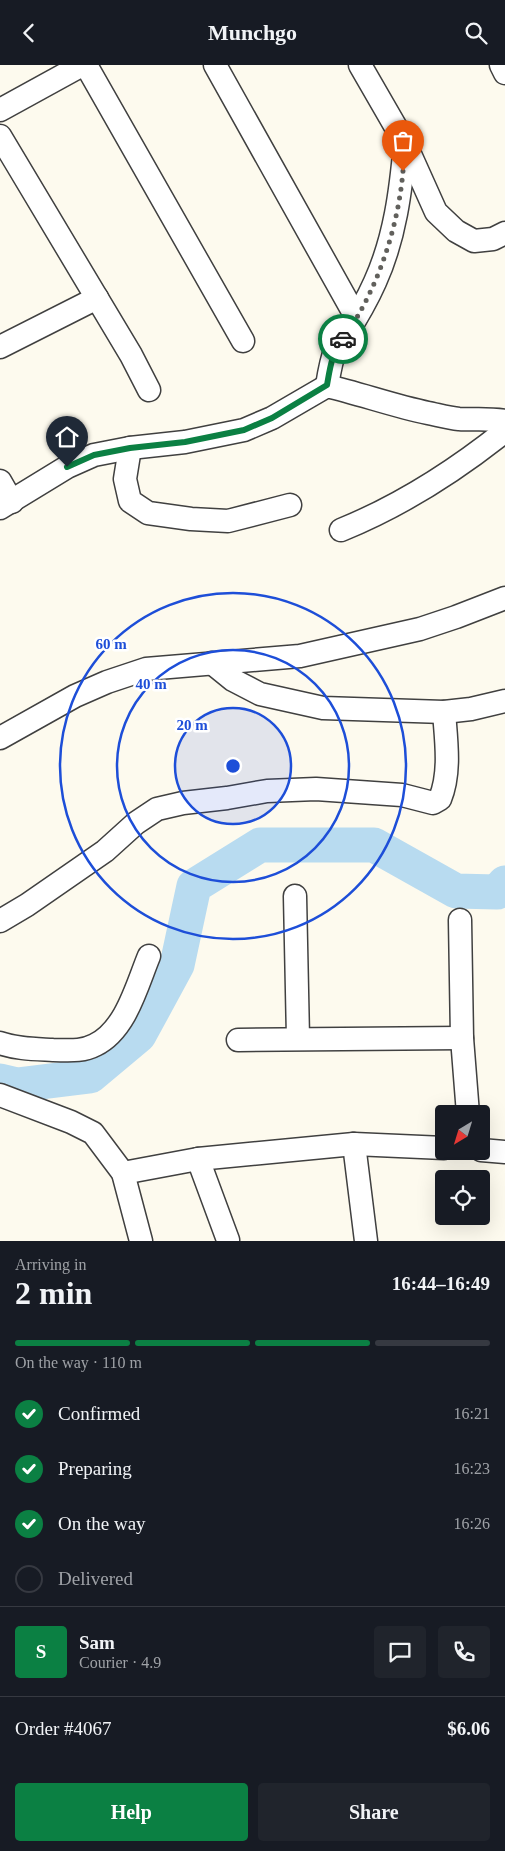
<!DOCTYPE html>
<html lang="en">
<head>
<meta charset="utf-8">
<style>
	body { margin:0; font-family:"Times New Roman",serif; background:#20242c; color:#f1f3f6; height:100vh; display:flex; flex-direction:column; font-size:19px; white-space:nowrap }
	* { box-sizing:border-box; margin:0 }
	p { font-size:16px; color:#9ea1a6 }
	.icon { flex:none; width:28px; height:28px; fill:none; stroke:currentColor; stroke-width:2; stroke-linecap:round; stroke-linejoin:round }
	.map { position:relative; height:1176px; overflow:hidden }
	.drawer { display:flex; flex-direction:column; background:#171b24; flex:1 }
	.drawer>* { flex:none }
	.needle { width:32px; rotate:218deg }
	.controls { position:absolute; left:435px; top:1040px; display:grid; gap:10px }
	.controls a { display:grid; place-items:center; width:55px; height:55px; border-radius:5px; background:#171b24; box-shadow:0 5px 20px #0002; font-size:25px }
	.pin { position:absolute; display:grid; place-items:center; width:42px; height:42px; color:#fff; margin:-51px -21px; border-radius:50% 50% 50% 0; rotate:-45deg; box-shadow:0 0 5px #0007 }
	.pin .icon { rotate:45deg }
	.courier { position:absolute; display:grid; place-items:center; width:50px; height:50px; margin:-25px; border:4px solid #0b8043; border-radius:50%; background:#fff; color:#222; box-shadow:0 1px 6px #0007 }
	.headline em { font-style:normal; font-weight:600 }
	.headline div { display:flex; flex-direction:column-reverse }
	.headline { display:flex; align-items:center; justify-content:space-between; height:85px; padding:0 15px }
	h1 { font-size:32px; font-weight:600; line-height:38px }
	.bar { display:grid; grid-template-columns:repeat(4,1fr); gap:8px 5px; align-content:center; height:60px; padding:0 15px }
	.bar i { height:6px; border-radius:4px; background:#363941 }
	.bar .current { background:#0b8043 }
	.bar p { grid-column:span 4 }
	.line { display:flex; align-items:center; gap:12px; padding:0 15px; border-top:1px solid #363941 }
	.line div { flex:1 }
	.round { display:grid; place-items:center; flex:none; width:52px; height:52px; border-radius:5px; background:#20242c }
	ol { padding:0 15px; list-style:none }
	li { display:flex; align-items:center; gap:15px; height:55px }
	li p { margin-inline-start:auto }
	li .icon { padding:5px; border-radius:50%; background:#0b8043; color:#fff; stroke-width:4 }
	li:last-child { color:#9ea1a6 }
	li i { width:28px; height:28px; border:2px solid #363941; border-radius:50% }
	.primary-button { display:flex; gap:10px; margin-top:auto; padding:10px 15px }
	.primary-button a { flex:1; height:58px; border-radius:5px; background:#0b8043; color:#fff; font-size:20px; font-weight:600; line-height:58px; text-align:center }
	.primary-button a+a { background:#20242c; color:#f1f3f6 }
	header { display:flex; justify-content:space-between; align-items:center; height:65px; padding:0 15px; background:#171b24; font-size:22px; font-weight:600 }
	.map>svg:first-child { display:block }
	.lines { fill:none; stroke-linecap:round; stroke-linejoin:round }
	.river { stroke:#b8dbf0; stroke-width:35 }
	.street-casing { stroke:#404040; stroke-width:25 }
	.street { stroke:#fff; stroke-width:22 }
	.done { stroke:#61605c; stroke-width:5; stroke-dasharray:0 9 }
	.route { stroke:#0b8043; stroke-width:6 }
	.ring { fill:none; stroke:#1d4ed8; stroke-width:2.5 }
	.centre { fill:#1d4ed8; stroke:#fff; stroke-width:2.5 }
	.ring-label { font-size:15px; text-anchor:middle; font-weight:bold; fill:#1d4ed8; stroke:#fff; stroke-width:5; stroke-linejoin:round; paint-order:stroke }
</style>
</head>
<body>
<header><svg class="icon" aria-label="back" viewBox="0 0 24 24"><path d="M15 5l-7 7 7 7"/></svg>Munchgo<svg class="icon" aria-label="search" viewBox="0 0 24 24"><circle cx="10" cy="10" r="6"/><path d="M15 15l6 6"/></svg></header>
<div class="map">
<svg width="505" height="1176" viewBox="0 0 505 1176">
	<rect width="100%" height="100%" fill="#fdfaee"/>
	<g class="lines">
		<!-- river -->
		<polyline class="river" points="0,1016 17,1020 90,1011 139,970 177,900 194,821 260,780 374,780 456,826 497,827 505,818"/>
		<!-- street casing -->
		<g class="street-casing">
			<g id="street">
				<polyline points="86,0 243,276"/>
				<polyline points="215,0 356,252"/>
				<polyline points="360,0 405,78 436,147 456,166 474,176 493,174 505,168"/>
				<polyline points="501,0 505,8"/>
				<polyline points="0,45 82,0"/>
				<polyline points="0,71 131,290 149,325"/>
				<polyline points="0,282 97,233"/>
				<path d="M327 321C329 308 331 295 336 283 338 279 342 275 345 271 356 254 367 235 375 217 395 173 401 125 405 78"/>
				<polyline points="130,383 125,414 130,436 148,448 191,454 228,456 290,440"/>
				<polyline points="0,416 12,437"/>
				<path d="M0 443 67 402 94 390 130 383 185 377 244 365 272 353 327 321C361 329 394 341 428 348 438 350 449 353 459 354 474 355 489 353 505 356"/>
				<path d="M341 465C400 441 455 406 505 366"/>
				<polyline points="212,598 233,615 260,629 323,643 444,647 471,644 505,636"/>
				<polyline points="0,673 75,631 107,617 146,604 300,591 420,564 456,552 505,533"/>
				<polyline points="295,831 298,973"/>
				<polyline points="460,855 462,973 468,1049"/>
				<path d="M0 856 27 840 105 786 136 758 157 744 183 738 227 733 267 726 316 724 402 730 433 738 440 734C451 707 446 675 444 647"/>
				<polyline points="238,975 462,973"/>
				<path d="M0 978C17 984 35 984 53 985 67 985 82 987 95 980 126 965 137 920 149 891"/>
				<polyline points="0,1030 71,1057 93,1068 123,1108 141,1176"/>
				<polyline points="354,1079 366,1176"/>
				<polyline points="481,1085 505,1087"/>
				<polyline points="198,1094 228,1175"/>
				<polyline points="123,1108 198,1094 354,1079 444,1083"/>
			</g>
		</g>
		<!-- street -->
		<use href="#street" class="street"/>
	</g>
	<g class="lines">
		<!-- done -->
		<path class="done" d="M343 274C377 226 398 164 403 106"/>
		<!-- route -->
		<path class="route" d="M67 402 94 390 130 383 185 377 244 365 272 353 327 320C330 303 332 287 343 274"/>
	</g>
	<!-- distance rings -->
	<circle cx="233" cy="701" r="58" fill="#1d4ed8" fill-opacity=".12"/>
	<g class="ring">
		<circle cx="233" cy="701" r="58"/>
		<circle cx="233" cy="701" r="116"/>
		<circle cx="233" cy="701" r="173"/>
	</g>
	<circle cx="233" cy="701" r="8" class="centre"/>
	<g class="ring-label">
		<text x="111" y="584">60 m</text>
		<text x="151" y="624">40 m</text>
		<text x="192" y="665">20 m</text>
	</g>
</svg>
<div class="controls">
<a><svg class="needle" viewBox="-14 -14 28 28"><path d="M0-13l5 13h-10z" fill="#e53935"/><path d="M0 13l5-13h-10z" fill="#9ea1a6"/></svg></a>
<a><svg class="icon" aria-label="locate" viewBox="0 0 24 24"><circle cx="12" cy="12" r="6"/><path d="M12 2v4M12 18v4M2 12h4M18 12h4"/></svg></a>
</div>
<div class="pin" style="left:403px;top:106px;background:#ea580c"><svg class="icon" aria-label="bag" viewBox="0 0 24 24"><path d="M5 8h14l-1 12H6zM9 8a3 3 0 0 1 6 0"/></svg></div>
<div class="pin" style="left:67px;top:402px;background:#1f2937"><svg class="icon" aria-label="home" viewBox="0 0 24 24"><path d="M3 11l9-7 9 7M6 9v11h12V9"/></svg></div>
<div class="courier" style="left:343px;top:274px"><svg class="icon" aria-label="car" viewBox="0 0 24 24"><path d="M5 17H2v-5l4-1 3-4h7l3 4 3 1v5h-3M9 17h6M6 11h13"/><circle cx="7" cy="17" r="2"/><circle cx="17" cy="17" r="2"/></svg></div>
</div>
<section class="drawer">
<div class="headline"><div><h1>2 min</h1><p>Arriving in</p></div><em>16:44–16:49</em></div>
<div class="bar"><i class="current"></i><i class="current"></i><i class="current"></i><i></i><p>On the way · 110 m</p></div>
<ol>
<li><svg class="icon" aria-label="check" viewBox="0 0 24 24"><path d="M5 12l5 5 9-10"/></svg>Confirmed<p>16:21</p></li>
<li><svg class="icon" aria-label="check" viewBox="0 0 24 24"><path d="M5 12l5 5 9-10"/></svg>Preparing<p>16:23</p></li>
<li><svg class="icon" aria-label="check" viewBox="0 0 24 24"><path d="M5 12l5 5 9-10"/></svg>On the way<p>16:26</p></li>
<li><i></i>Delivered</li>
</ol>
<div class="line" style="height:90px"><b class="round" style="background:#0b8043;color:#fff">S</b><div><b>Sam</b><p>Courier · 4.9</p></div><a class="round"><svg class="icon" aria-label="chat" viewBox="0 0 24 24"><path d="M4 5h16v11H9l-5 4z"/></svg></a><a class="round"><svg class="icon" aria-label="phone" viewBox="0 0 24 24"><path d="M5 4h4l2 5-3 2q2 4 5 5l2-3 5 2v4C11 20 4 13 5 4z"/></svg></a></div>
<div class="line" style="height:65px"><div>Order #4067</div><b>$6.06</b></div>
<div class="primary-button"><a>Help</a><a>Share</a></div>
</section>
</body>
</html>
